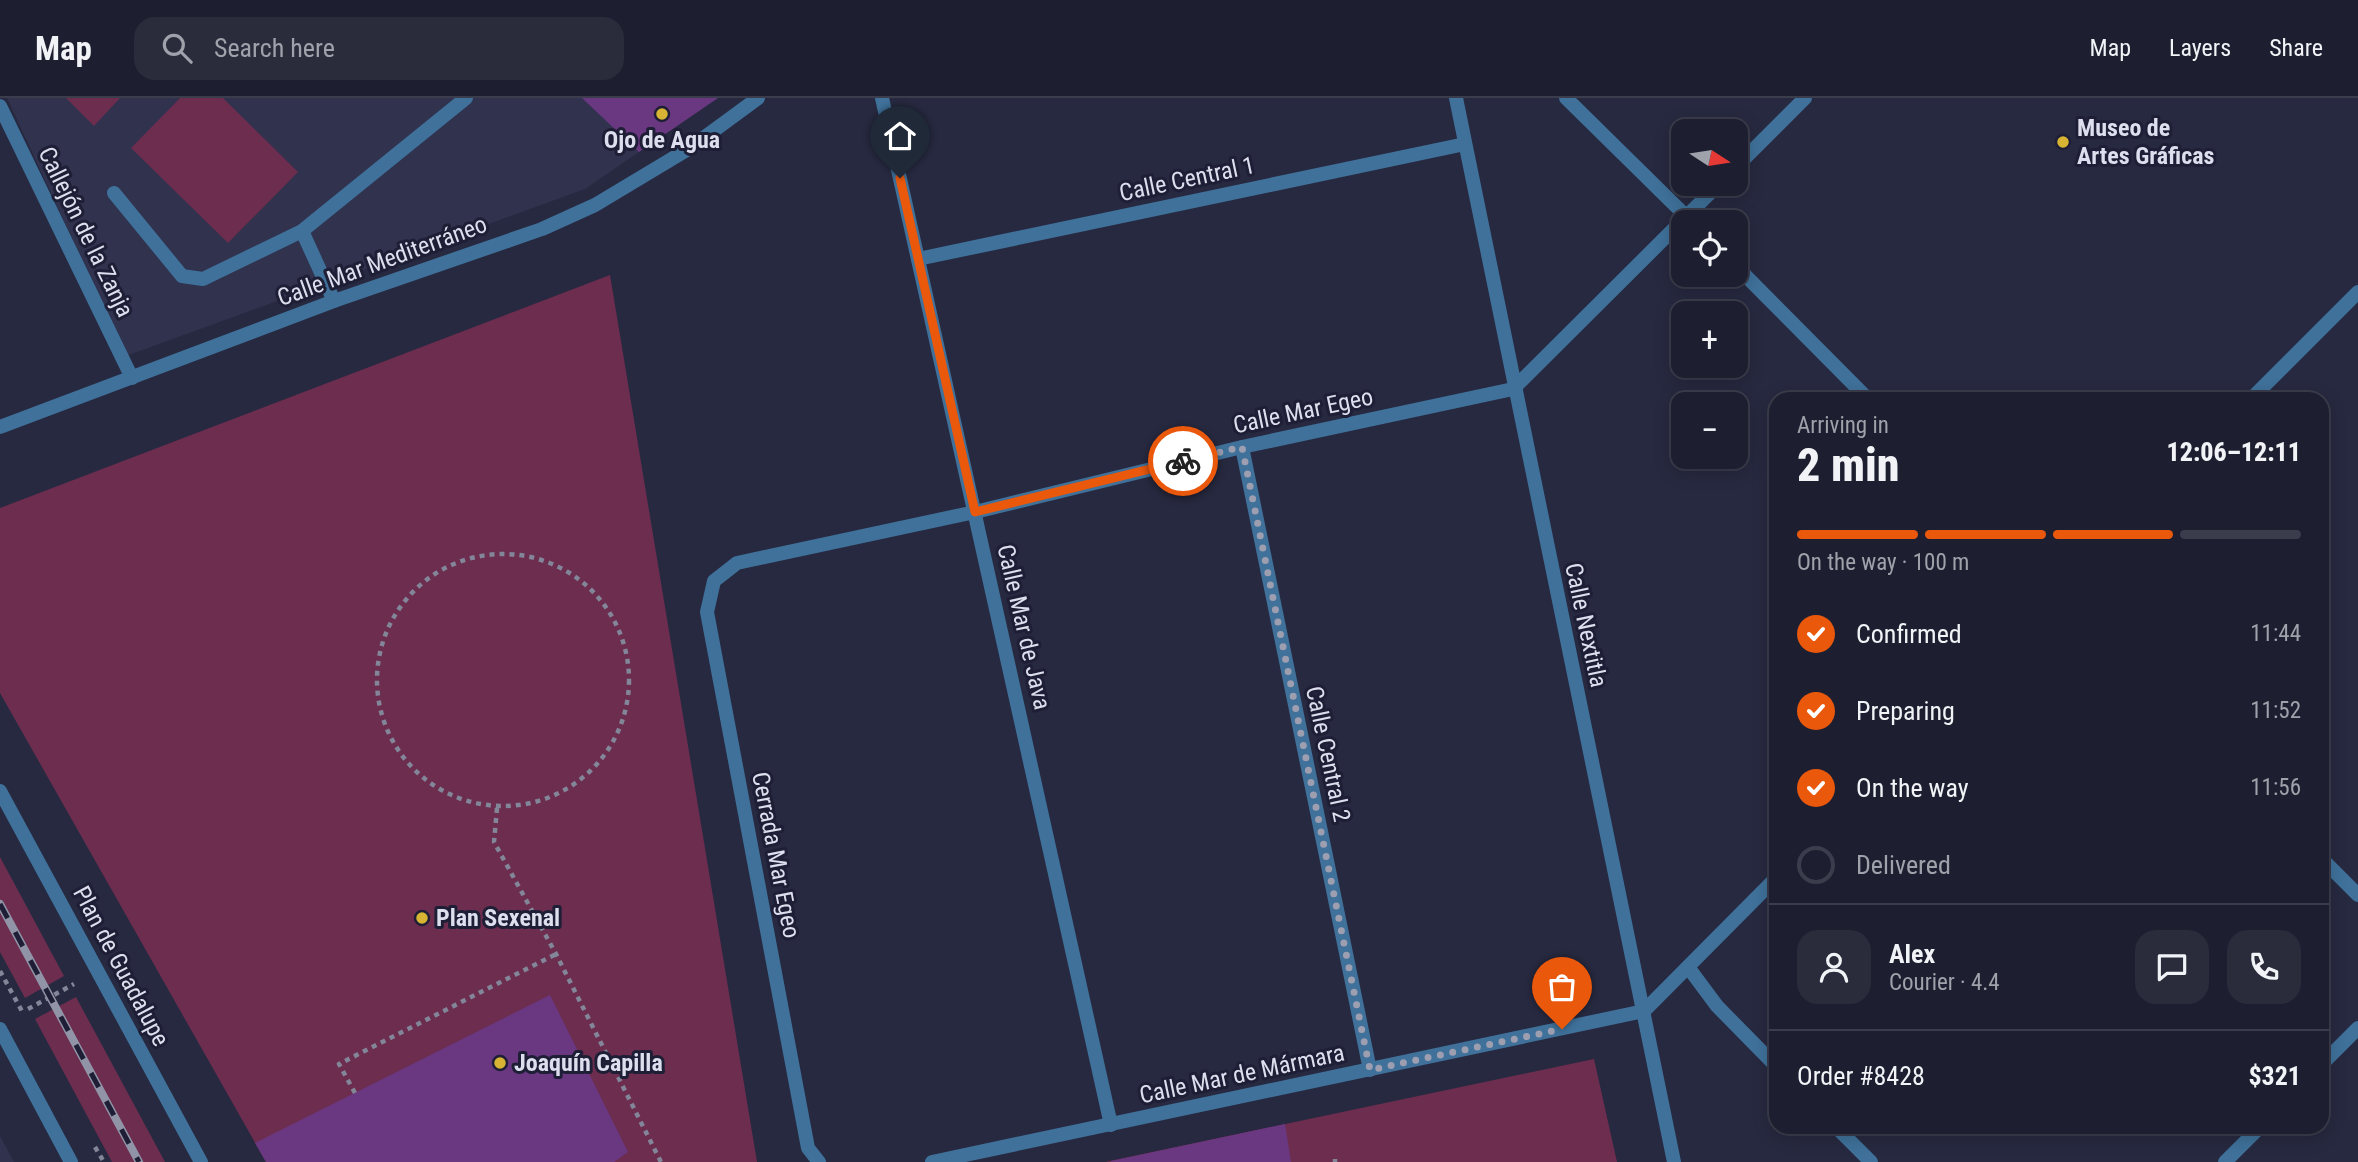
<!DOCTYPE html>
<html lang="en">
<head>
<meta charset="utf-8">
<style>
	body { margin:0; font-family:"Roboto Condensed",sans-serif; background:#2a2c3c; color:#f1f3f6; height:100vh; display:flex; flex-direction:column; font-size:26px; white-space:nowrap }
	* { box-sizing:border-box; margin:0 }
	p { font-size:23px; color:#a0a2ab }
	.icon { flex:none; width:38px; height:38px; fill:none; stroke:currentColor; stroke-width:2; stroke-linecap:round; stroke-linejoin:round }
	.map { position:relative; flex:1; overflow:hidden }
	.side { position:absolute; left:1769px; top:294px; width:560px; height:742px; display:flex; flex-direction:column; background:#1d1f30; border-radius:21px; box-shadow:0 4px 18px #0003,0 0 0 2px #3b3d4c }
	.side>* { flex:none }
	.needle { width:46px; rotate:102deg }
	.buttons { position:absolute; left:1671px; top:21px; display:grid; gap:14px }
	.buttons a { display:grid; place-items:center; width:77px; height:77px; border-radius:14px; background:#1d1f30; box-shadow:0 4px 18px #0003,0 0 0 2px #3b3d4c; font-size:35px }
	.pin { position:absolute; display:grid; place-items:center; width:60px; height:60px; color:#fff; margin:-72px -30px; border-radius:50% 50% 50% 0; rotate:-45deg; box-shadow:0 0 7px #0007 }
	.pin .icon { rotate:45deg }
	.courier { position:absolute; display:grid; place-items:center; width:70px; height:70px; margin:-35px; border:5px solid #ea580c; border-radius:50%; background:#fff; color:#222; box-shadow:0 2px 9px #0007 }
	.overview em { font-style:normal; font-weight:800 }
	.overview div { display:flex; flex-direction:column-reverse }
	.overview { display:flex; align-items:center; justify-content:space-between; height:119px; padding:0 28px }
	h1 { font-size:46px; font-weight:800; line-height:52px }
	.bar { display:grid; grid-template-columns:repeat(4,1fr); gap:10px 7px; align-content:center; height:84px; padding:0 28px }
	.bar i { height:9px; border-radius:5px; background:#3b3d4c }
	.bar .on { background:#ea580c }
	.bar p { grid-column:span 4 }
	.line { display:flex; align-items:center; gap:18px; padding:0 28px; border-top:2px solid #3b3d4c }
	.line div { flex:1 }
	.round { display:grid; place-items:center; flex:none; width:74px; height:74px; border-radius:21px; background:#2a2c3c }
	ol { padding:0 28px; list-style:none }
	li { display:flex; align-items:center; gap:21px; height:77px }
	li p { margin-inline-start:auto }
	li .icon { padding:7px; border-radius:50%; background:#ea580c; color:#fff; stroke-width:4 }
	li:last-child { color:#a0a2ab }
	li i { width:38px; height:38px; border:4px solid #3b3d4c; border-radius:50% }
	header { display:flex; align-items:center; gap:42px; box-sizing:border-box; height:98px; padding:0 35px; background:#1d1f30; border-bottom:2px solid #3b3d4c }
	header strong { font-size:33px }
	nav { display:flex; gap:38px; margin-inline-start:auto; font-size:24px }
	.search { width:490px; height:63px; background:#2a2c3c; display:flex; align-items:center; gap:18px; box-sizing:border-box; padding:0 24px; border-radius:21px; color:#a0a2ab; font-size:26px }
	.map>svg:first-child { display:block }
	.built { fill:#30324e }
	.green { fill:#6c2d4f }
	.building { fill:#6a3781 }
	.lines { fill:none; stroke-linecap:round; stroke-linejoin:round }
	.path { stroke:#838598; stroke-width:4.5; stroke-dasharray:5 5; stroke-linecap:butt }
	.lane { stroke:#3f719a; stroke-width:14 }
	.street { stroke:#3f719a; stroke-width:14 }
	.rail-casing { stroke:#9193a6; stroke-width:8 }
	.rail { stroke:#1e1f36; stroke-width:5; stroke-dasharray:16; stroke-linecap:butt }
	.done { stroke:#9d9fb1; stroke-width:7; stroke-dasharray:0 12.6 }
	.route { stroke:#ea580c; stroke-width:9 }
	.poi-dot { fill:#d7b434; stroke:#1e1f36; stroke-width:2.5 }
	.labels { text-anchor:middle; stroke-width:6; stroke-linejoin:round; paint-order:stroke }
	.poi-label { font-size:24px; font-weight:bold; fill:#dddfee; stroke:#1e1f36; text-anchor:start }
	.street-label { font-size:24px; fill:#dddfee; stroke:#1e1f36 }
</style>
</head>
<body>
<header>
<strong>Map</strong>
<div class="search"><svg class="icon" aria-label="search" viewBox="0 0 24 24"><circle cx="10" cy="10" r="6"/><path d="M15 15l6 6"/></svg>Search here</div>
<nav><a>Map</a><a>Layers</a><a>Share</a></nav>
</header>
<div class="map">
<svg width="2358" height="1064" viewBox="0 0 2358 1064">
	<rect width="100%" height="100%" fill="#272940"/>
	<!-- built -->
	<g class="built">
		<polygon points="7,0 718,0 585,91 126,258"/>
		<polygon points="0,1038 14,1064 0,1064"/>
	</g>
	<!-- green -->
	<g class="green">
		<polygon points="66,0 120,0 94,28"/>
		<polygon points="180,0 223,0 298,74 228,145 131,50"/>
		<polygon points="610,177 757,1064 266,1064 0,595 0,410"/>
		<polygon points="0,759 64,878 25,900 0,854"/>
		<polygon points="76,899 165,1064 112,1064 35,921"/>
		<polygon points="1594,961 1617,1064 1105,1064"/>
	</g>
	<!-- building -->
	<g class="building">
		<polygon points="582,0 718,0 639,54"/>
		<polygon points="550,897 628,1054 614,1064 266,1064 255,1045"/>
		<polygon points="1285,1026 1291,1064 1111,1064 1111,1063"/>
	</g>
	<g class="lines">
		<!-- path -->
		<g class="path">
			<circle cx="503" cy="582" r="126"/>
			<polyline points="497,710 494,744 556,856 661,1064"/>
			<polyline points="0,873 23,915"/>
			<polyline points="28,911 74,886"/>
			<polyline points="355,995 339,966 556,856"/>
			<polyline points="95,1049 104,1064"/>
			<polyline points="1335,1064 1335,1061"/>
		</g>
		<!-- lane -->
		<g class="lane">
			<polyline points="114,95 182,178 203,181 302,133 466,0"/>
			<polyline points="302,133 334,203"/>
		</g>
		<!-- street -->
		<g class="street">
			<polyline points="882,0 1111,1027"/>
			<polyline points="1456,0 1674,1064"/>
			<polyline points="1566,0 1692,124"/>
			<polyline points="0,8 132,280"/>
			<polyline points="1736,69 1805,0"/>
			<polyline points="918,161 1465,46"/>
			<polyline points="1736,168 1868,301"/>
			<polyline points="2251,301 2358,194"/>
			<polyline points="0,329 334,203 542,131 595,107 690,50 758,0"/>
			<polyline points="1242,349 1370,972"/>
			<polyline points="0,693 201,1064"/>
			<polyline points="2322,761 2358,797"/>
			<polyline points="1688,869 1717,908 1776,968"/>
			<polyline points="0,931 71,1064"/>
			<polyline points="2322,966 2358,930"/>
			<polyline points="1836,1029 1871,1064"/>
			<polyline points="819,1064 808,1050 707,514 714,483 737,465 975,414 1242,349 1513,291 1719,86"/>
			<polyline points="932,1064 1644,913 1776,780"/>
			<polyline points="2225,1064 2260,1029"/>
		</g>
		<!-- rail casing -->
		<g class="rail-casing">
			<polyline id="rail" points="0,806 139,1064"/>
		</g>
		<!-- rail -->
		<use href="#rail" class="rail"/>
	</g>
	<g class="lines">
		<!-- done -->
		<polyline class="done" points="1183,363 1242,349 1370,972 1562,931"/>
		<!-- route -->
		<polyline class="route" points="900,80 975,414 1183,363"/>
	</g>
	<!-- markers -->
	<g class="poi-dot">
		<circle cx="662" cy="16" r="7"/>
		<circle cx="2063" cy="44" r="7"/>
		<circle cx="422" cy="820" r="7"/>
		<circle cx="500" cy="965" r="7"/>
	</g>
	<g class="labels">
		<!-- poi labels -->
		<g class="poi-label">
			<text x="2077" y="38">Museo de<tspan x="2077" dy="28">Artes Gráficas</tspan></text>
			<text x="662" y="50" text-anchor="middle">Ojo de Agua</text>
			<text x="436" y="828">Plan Sexenal</text>
			<text x="514" y="973">Joaquín Capilla</text>
		</g>
		<!-- street labels -->
		<g class="street-label">
			<text transform="translate(1187 81) rotate(-12)" y="8">Calle Central 1</text>
			<text transform="translate(86 134) rotate(64)" y="8">Callejón de la Zanja</text>
			<text transform="translate(382 163) rotate(-20)" y="8">Calle Mar Mediterráneo</text>
			<text transform="translate(1303 313) rotate(-12)" y="8">Calle Mar Egeo</text>
			<text transform="translate(1586 527) rotate(78)" y="8">Calle Nextitla</text>
			<text transform="translate(1024 529) rotate(77)" y="8">Calle Mar de Java</text>
			<text transform="translate(1328 656) rotate(78)" y="8">Calle Central 2</text>
			<text transform="translate(776 757) rotate(79)" y="8">Cerrada Mar Egeo</text>
			<text transform="translate(121 868) rotate(62)" y="8">Plan de Guadalupe</text>
			<text transform="translate(1242 976) rotate(-12)" y="8">Calle Mar de Mármara</text>
		</g>
	</g>
</svg>
<div class="buttons">
<a><svg class="needle" viewBox="-14 -14 28 28"><path d="M0-13l5 13h-10z" fill="#e53935"/><path d="M0 13l5-13h-10z" fill="#a0a2ab"/></svg></a>
<a><svg class="icon" aria-label="locate" viewBox="0 0 24 24"><circle cx="12" cy="12" r="6"/><path d="M12 2v4M12 18v4M2 12h4M18 12h4"/></svg></a>
<a>+</a>
<a>−</a>
</div>
<div class="pin" style="left:1562px;top:931px;background:#ea580c"><svg class="icon" aria-label="bag" viewBox="0 0 24 24"><path d="M5 8h14l-1 12H6zM9 8a3 3 0 0 1 6 0"/></svg></div>
<div class="pin" style="left:900px;top:80px;background:#1f2937"><svg class="icon" aria-label="home" viewBox="0 0 24 24"><path d="M3 11l9-7 9 7M6 9v11h12V9"/></svg></div>
<div class="courier" style="left:1183px;top:363px"><svg class="icon" aria-label="bike" viewBox="0 0 24 24"><circle cx="6" cy="16" r="4"/><circle cx="18" cy="16" r="4"/><path d="M6 16l4-8h5l3 8M10 8l3 8H6M13 5h3"/></svg></div>
<section class="side">
<div class="overview"><div><h1>2 min</h1><p>Arriving in</p></div><em>12:06–12:11</em></div>
<div class="bar"><i class="on"></i><i class="on"></i><i class="on"></i><i></i><p>On the way · 100 m</p></div>
<ol>
<li><svg class="icon" aria-label="check" viewBox="0 0 24 24"><path d="M5 12l5 5 9-10"/></svg>Confirmed<p>11:44</p></li>
<li><svg class="icon" aria-label="check" viewBox="0 0 24 24"><path d="M5 12l5 5 9-10"/></svg>Preparing<p>11:52</p></li>
<li><svg class="icon" aria-label="check" viewBox="0 0 24 24"><path d="M5 12l5 5 9-10"/></svg>On the way<p>11:56</p></li>
<li><i></i>Delivered</li>
</ol>
<div class="line" style="height:126px"><a class="round"><svg class="icon" aria-label="person" viewBox="0 0 24 24"><circle cx="12" cy="8" r="4"/><path d="M4 21q1-7 8-7t8 7"/></svg></a><div><b>Alex</b><p>Courier · 4.4</p></div><a class="round"><svg class="icon" aria-label="chat" viewBox="0 0 24 24"><path d="M4 5h16v11H9l-5 4z"/></svg></a><a class="round"><svg class="icon" aria-label="phone" viewBox="0 0 24 24"><path d="M5 4h4l2 5-3 2q2 4 5 5l2-3 5 2v4C11 20 4 13 5 4z"/></svg></a></div>
<div class="line" style="height:91px"><div>Order #8428</div><b>$321</b></div>
</section>
</div>
</body>
</html>
